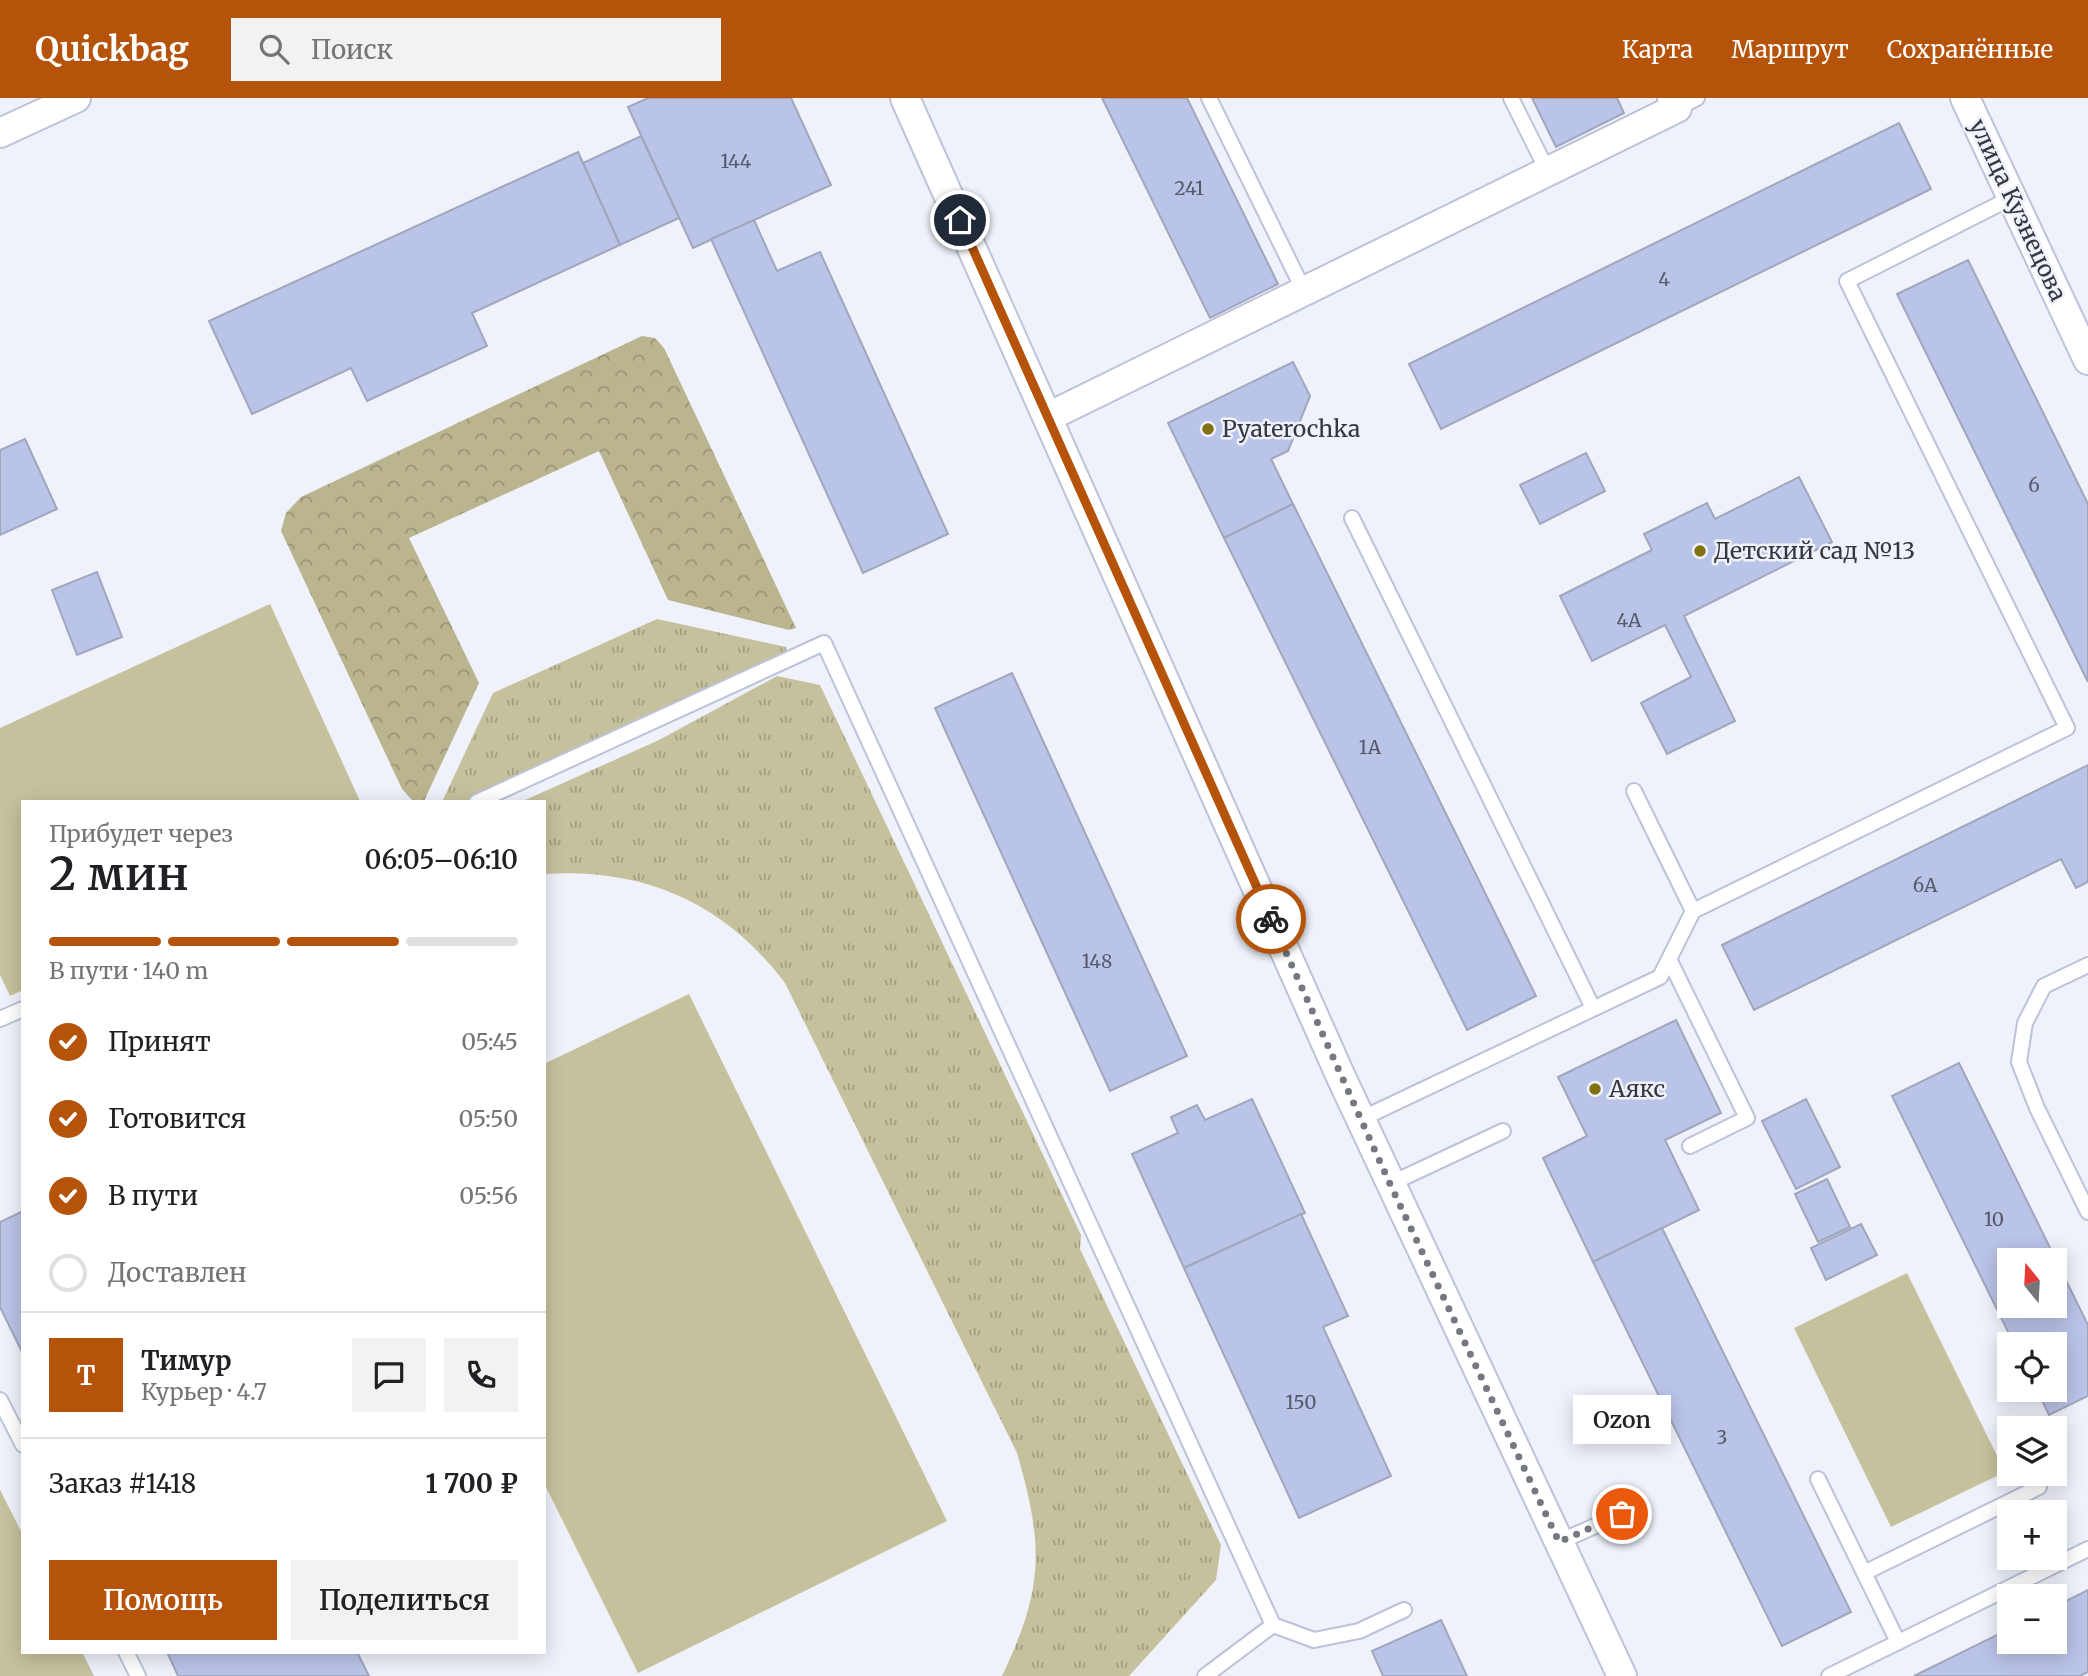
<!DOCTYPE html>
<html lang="ru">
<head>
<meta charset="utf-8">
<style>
	body { margin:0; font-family:Merriweather,serif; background:#f2f2f2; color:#202124; height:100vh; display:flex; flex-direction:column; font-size:26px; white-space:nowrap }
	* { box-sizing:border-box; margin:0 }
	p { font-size:23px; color:#757577 }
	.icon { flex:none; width:38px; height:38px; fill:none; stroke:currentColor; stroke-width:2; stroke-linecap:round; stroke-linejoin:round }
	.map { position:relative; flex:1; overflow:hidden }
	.panel { position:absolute; left:21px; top:702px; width:525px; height:854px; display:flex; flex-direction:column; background:#fff; border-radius:0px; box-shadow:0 4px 18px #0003 }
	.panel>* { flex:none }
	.needle { width:46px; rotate:342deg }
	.fabs { position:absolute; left:1997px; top:1150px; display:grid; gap:14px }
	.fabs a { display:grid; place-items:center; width:70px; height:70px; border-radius:0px; background:#fff; box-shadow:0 4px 18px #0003; font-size:35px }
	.pin { position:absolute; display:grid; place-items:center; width:60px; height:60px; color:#fff; margin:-30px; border:4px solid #fff; border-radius:50%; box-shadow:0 2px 7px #0007 }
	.courier { position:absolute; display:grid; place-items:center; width:70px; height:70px; margin:-35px; border:5px solid #b45309; border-radius:50%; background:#fff; color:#222; box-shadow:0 2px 9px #0007 }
	.bubble { position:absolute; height:49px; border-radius:0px; background:#fff; box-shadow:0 4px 18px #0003; font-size:23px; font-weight:600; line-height:49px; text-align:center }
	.headline em { font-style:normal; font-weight:600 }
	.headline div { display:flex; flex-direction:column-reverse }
	.headline { display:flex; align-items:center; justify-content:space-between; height:119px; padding:0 28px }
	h1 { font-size:46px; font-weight:600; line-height:52px }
	.bar { display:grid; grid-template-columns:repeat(4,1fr); gap:10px 7px; align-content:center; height:84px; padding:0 28px }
	.bar i { height:9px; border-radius:5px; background:#e0e0e0 }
	.bar .selected { background:#b45309 }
	.bar p { grid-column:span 4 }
	.line { display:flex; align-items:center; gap:18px; padding:0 28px; border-top:2px solid #e0e0e0 }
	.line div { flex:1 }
	.round { display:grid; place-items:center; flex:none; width:74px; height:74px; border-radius:0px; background:#f2f2f2 }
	ol { padding:0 28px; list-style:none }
	li { display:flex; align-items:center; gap:21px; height:77px }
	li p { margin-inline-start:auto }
	li .icon { padding:7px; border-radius:50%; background:#b45309; color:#fff; stroke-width:4 }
	li:last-child { color:#757577 }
	li i { width:38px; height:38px; border:4px solid #e0e0e0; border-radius:50% }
	.button { display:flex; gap:14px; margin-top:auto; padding:14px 28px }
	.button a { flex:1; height:80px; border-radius:0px; background:#b45309; color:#fff; font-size:28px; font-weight:600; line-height:80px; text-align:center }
	.button a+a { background:#f2f2f2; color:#202124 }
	header { display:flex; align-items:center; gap:42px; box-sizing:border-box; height:98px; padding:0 35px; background:#b45309; color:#fff }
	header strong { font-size:33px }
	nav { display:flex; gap:38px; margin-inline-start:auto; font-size:24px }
	.search { width:490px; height:63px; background:#f2f2f2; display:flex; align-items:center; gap:18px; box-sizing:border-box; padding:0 24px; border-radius:0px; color:#757577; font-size:26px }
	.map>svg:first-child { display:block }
	.grass { fill:url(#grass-tufts) }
	.forest { fill:url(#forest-crowns) }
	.park { fill:#c6c19d }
	.building { fill:#bac4e9; stroke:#a0a7bc; stroke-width:2; fill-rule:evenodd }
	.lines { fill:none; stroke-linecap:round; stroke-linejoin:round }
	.service-casing { stroke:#bcc3d9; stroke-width:18 }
	.minor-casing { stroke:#bcc3d9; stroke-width:32 }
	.service { stroke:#fff; stroke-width:14 }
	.minor { stroke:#fff; stroke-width:28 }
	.done { stroke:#757881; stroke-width:7; stroke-dasharray:0 12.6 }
	.route { stroke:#b45309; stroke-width:9 }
	.poi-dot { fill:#817314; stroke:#eff2fb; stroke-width:2.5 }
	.labels { text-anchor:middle; stroke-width:5; stroke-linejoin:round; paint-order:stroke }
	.number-label { font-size:19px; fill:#565a6a }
	.street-label { font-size:23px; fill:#343740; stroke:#eff2fb }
	.poi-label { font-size:23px; fill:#343740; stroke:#eff2fb; text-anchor:start }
</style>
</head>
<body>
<header>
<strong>Quickbag</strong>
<div class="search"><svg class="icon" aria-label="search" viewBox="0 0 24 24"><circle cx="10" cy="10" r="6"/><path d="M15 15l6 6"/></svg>Поиск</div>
<nav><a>Карта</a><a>Маршрут</a><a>Сохранённые</a></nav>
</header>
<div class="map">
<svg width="2088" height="1578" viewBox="0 0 2088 1578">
	<defs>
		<pattern id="grass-tufts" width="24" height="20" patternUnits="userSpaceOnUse" patternTransform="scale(1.75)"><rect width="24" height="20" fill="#c6c19d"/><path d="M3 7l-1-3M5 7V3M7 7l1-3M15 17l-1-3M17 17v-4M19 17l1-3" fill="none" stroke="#a29e81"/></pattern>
		<pattern id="forest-crowns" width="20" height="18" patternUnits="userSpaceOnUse" patternTransform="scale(1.75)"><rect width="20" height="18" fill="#bbb58f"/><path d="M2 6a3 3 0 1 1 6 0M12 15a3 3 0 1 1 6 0" fill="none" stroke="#999476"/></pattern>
	</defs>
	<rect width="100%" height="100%" fill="#eff2fb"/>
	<!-- grass -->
	<g class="grass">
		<polygon points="657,521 786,549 787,556 468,703 442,704 493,595"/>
		<path d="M777 578 820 587 1081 1137 1080 1151 1221 1447 1216 1482 1129 1578H1002C1044 1490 1044 1448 1017 1355L785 885C724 805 646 770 544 776V704L523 703 659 642Z"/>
	</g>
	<!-- forest -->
	<polygon class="forest" points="642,238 655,240 664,250 796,530 789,532 668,502 599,353 409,440 479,585 424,703 412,702 402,691 281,433 286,415 301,399"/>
	<!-- park -->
	<g class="park">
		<polygon points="270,506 360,703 23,704 23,892 10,898 0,877 0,630"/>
		<polygon points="689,896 947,1423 638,1575 544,1385 544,966"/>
		<polygon points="1907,1175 2005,1374 1891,1429 1794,1230"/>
		<polygon points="0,1392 23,1437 23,1554 82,1554 94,1578 0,1578"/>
	</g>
	<!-- building -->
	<g class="building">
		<polygon points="648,0 791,0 831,87 693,150 628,9"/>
		<polygon points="1102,0 1187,0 1278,186 1210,220"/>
		<polygon points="1532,0 1617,0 1624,15 1556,49"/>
		<polygon points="1899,25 1931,91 1441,331 1409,266"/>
		<polygon points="641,38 679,120 620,147 583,65"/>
		<polygon points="578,54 620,147 472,215 487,248 367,303 351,270 252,316 209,223"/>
		<polygon points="754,122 777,173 820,154 948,436 863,475 711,141"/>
		<polygon points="1968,162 2088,406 2088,584 1897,196"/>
		<polygon points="1293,264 1310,298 1288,353 1271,361 1293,406 1224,440 1168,325"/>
		<polygon points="25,341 57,411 0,437 0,352"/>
		<polygon points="1586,355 1605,393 1540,426 1520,387"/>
		<polygon points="1799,379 1832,444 1684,518 1735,623 1667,656 1641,605 1691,579 1665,527 1592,563 1560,498 1652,452 1644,436 1707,405 1715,421"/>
		<polygon points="1293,406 1536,898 1467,932 1224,440"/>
		<polygon points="97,474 122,539 77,557 52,492"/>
		<polygon points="1012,575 1187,958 1110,993 935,610"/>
		<polygon points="2088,667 2088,784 2076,790 2061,761 1754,912 1722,847"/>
		<polygon points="1676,922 1721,1015 1665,1042 1699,1112 1593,1164 1543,1060 1587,1038 1558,979"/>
		<path d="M1959 965 2088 1227V1298L2049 1317 2037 1292H2054V1246H2014L1892 998ZM2009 1162H2054V1208H2009Z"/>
		<polygon points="1252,1001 1305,1115 1184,1170 1132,1056 1178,1035 1171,1019 1197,1007 1205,1022"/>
		<polygon points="1806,1001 1840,1069 1796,1091 1762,1023"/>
		<polygon points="1827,1081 1850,1129 1818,1144 1795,1096"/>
		<polygon points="23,1113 23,1256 0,1209 0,1124"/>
		<polygon points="1301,1116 1348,1218 1323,1229 1391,1378 1299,1420 1184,1170"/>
		<polygon points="1861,1126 1877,1157 1826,1182 1811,1150"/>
		<polygon points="1662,1130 1851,1514 1782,1548 1593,1164"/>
		<polygon points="2088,1492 2088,1574 2080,1578 1914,1578 2009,1531 2009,1544 2054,1544 2054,1509"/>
		<polygon points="1441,1522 1467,1578 1383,1578 1372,1553"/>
		<polygon points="167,1554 357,1554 369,1578 178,1578"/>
	</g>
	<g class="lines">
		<!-- service casing -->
		<g class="service-casing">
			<g id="service">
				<polyline points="1209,0 1304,193"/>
				<polyline points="1511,0 1548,74"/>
				<polyline points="1677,10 1697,0"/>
				<polyline points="1352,420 1593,910"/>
				<polyline points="1634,693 1693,813"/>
				<polyline points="477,704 824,545 1273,1527 1314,1542 1359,1533 1404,1512"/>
				<polyline points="1669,861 1747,1020 1690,1048"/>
				<polyline points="2088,867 2044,888 2025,925 2019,964 2037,1010 2088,1114"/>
				<polyline points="0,921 23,911"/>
				<polyline points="1361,1021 1660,879 1693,813 2067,630 1847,183 2013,99"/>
				<polyline points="1390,1086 1503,1033"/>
				<polyline points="0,1302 23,1347"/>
				<polyline points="1818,1381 1898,1544"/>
				<polyline points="1559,1444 1622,1416"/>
				<polyline points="1864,1475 2039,1389"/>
				<polyline points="126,1554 138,1578"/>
				<polyline points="1205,1578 1273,1527"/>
				<polyline points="1829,1578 2088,1451"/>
			</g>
		</g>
		<!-- minor casing -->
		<g class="minor-casing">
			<g id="minor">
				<polyline points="905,0 1341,979 1622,1578"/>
				<polyline points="1965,0 2088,262"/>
				<polyline points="0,35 76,0"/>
				<polyline points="1048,319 1677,10 1672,0"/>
			</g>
		</g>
		<!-- service -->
		<use href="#service" class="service"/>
		<!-- minor -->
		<use href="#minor" class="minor"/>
	</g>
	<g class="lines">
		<!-- done -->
		<polyline class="done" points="1271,821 1390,1086 1559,1444 1622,1416"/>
		<!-- route -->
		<polyline class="route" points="960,122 1271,821"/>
	</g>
	<!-- markers -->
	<g class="poi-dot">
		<circle cx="1208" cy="331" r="7"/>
		<circle cx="1700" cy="453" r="7"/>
		<circle cx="1595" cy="991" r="7"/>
	</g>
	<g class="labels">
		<!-- number labels -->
		<g class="number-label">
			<text x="736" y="70">144</text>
			<text x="1189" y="97">241</text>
			<text x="1664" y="188">4</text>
			<text x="2034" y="394">6</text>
			<text x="1629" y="529">4А</text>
			<text x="1370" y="656">1А</text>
			<text x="1925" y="794">6А</text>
			<text x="1097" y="870">148</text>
			<text x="1994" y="1128">10</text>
			<text x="1301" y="1311">150</text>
			<text x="1722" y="1346">3</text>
		</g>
		<!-- street labels -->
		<g class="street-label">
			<text transform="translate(2018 112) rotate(65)" y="8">улица Кузнецова</text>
		</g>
		<!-- poi labels -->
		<g class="poi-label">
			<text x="1222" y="339">Pyaterochka</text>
			<text x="1714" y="461">Детский сад №13</text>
			<text x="1609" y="999">Аякс</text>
		</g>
	</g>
</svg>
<div class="fabs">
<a><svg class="needle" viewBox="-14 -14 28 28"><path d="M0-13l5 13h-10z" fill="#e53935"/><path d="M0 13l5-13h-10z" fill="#757577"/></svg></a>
<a><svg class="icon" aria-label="locate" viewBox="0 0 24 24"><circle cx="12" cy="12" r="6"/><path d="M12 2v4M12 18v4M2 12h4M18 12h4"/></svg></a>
<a><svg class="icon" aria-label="layers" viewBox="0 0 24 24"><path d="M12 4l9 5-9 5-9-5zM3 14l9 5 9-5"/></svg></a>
<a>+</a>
<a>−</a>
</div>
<div class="pin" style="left:1622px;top:1416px;background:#ea580c"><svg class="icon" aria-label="bag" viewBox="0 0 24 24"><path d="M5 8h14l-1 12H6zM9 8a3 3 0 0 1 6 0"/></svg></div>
<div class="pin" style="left:960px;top:122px;background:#1f2937"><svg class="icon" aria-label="home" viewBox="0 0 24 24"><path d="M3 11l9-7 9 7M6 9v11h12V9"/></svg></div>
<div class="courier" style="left:1271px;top:821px"><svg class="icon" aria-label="bike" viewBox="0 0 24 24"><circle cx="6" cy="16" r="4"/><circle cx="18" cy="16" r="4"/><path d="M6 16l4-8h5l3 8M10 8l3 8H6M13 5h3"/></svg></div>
<div class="bubble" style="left:1573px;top:1297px;width:98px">Ozon</div>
<section class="panel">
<div class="headline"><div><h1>2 мин</h1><p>Прибудет через</p></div><em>06:05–06:10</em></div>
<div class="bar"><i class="selected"></i><i class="selected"></i><i class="selected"></i><i></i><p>В пути · 140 m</p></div>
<ol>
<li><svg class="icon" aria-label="check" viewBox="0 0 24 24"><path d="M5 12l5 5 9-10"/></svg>Принят<p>05:45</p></li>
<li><svg class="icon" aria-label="check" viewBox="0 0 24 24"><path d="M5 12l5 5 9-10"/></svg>Готовится<p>05:50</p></li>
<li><svg class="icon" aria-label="check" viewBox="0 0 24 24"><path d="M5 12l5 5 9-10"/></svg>В пути<p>05:56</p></li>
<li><i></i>Доставлен</li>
</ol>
<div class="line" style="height:126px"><b class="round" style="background:#b45309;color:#fff">Т</b><div><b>Тимур</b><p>Курьер · 4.7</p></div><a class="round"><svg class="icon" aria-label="chat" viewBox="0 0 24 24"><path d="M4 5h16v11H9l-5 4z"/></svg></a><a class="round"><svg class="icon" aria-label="phone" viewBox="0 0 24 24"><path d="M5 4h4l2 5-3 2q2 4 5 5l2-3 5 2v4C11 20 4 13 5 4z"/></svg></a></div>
<div class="line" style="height:91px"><div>Заказ #1418</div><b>1 700 ₽</b></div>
<div class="button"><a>Помощь</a><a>Поделиться</a></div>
</section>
</div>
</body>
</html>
